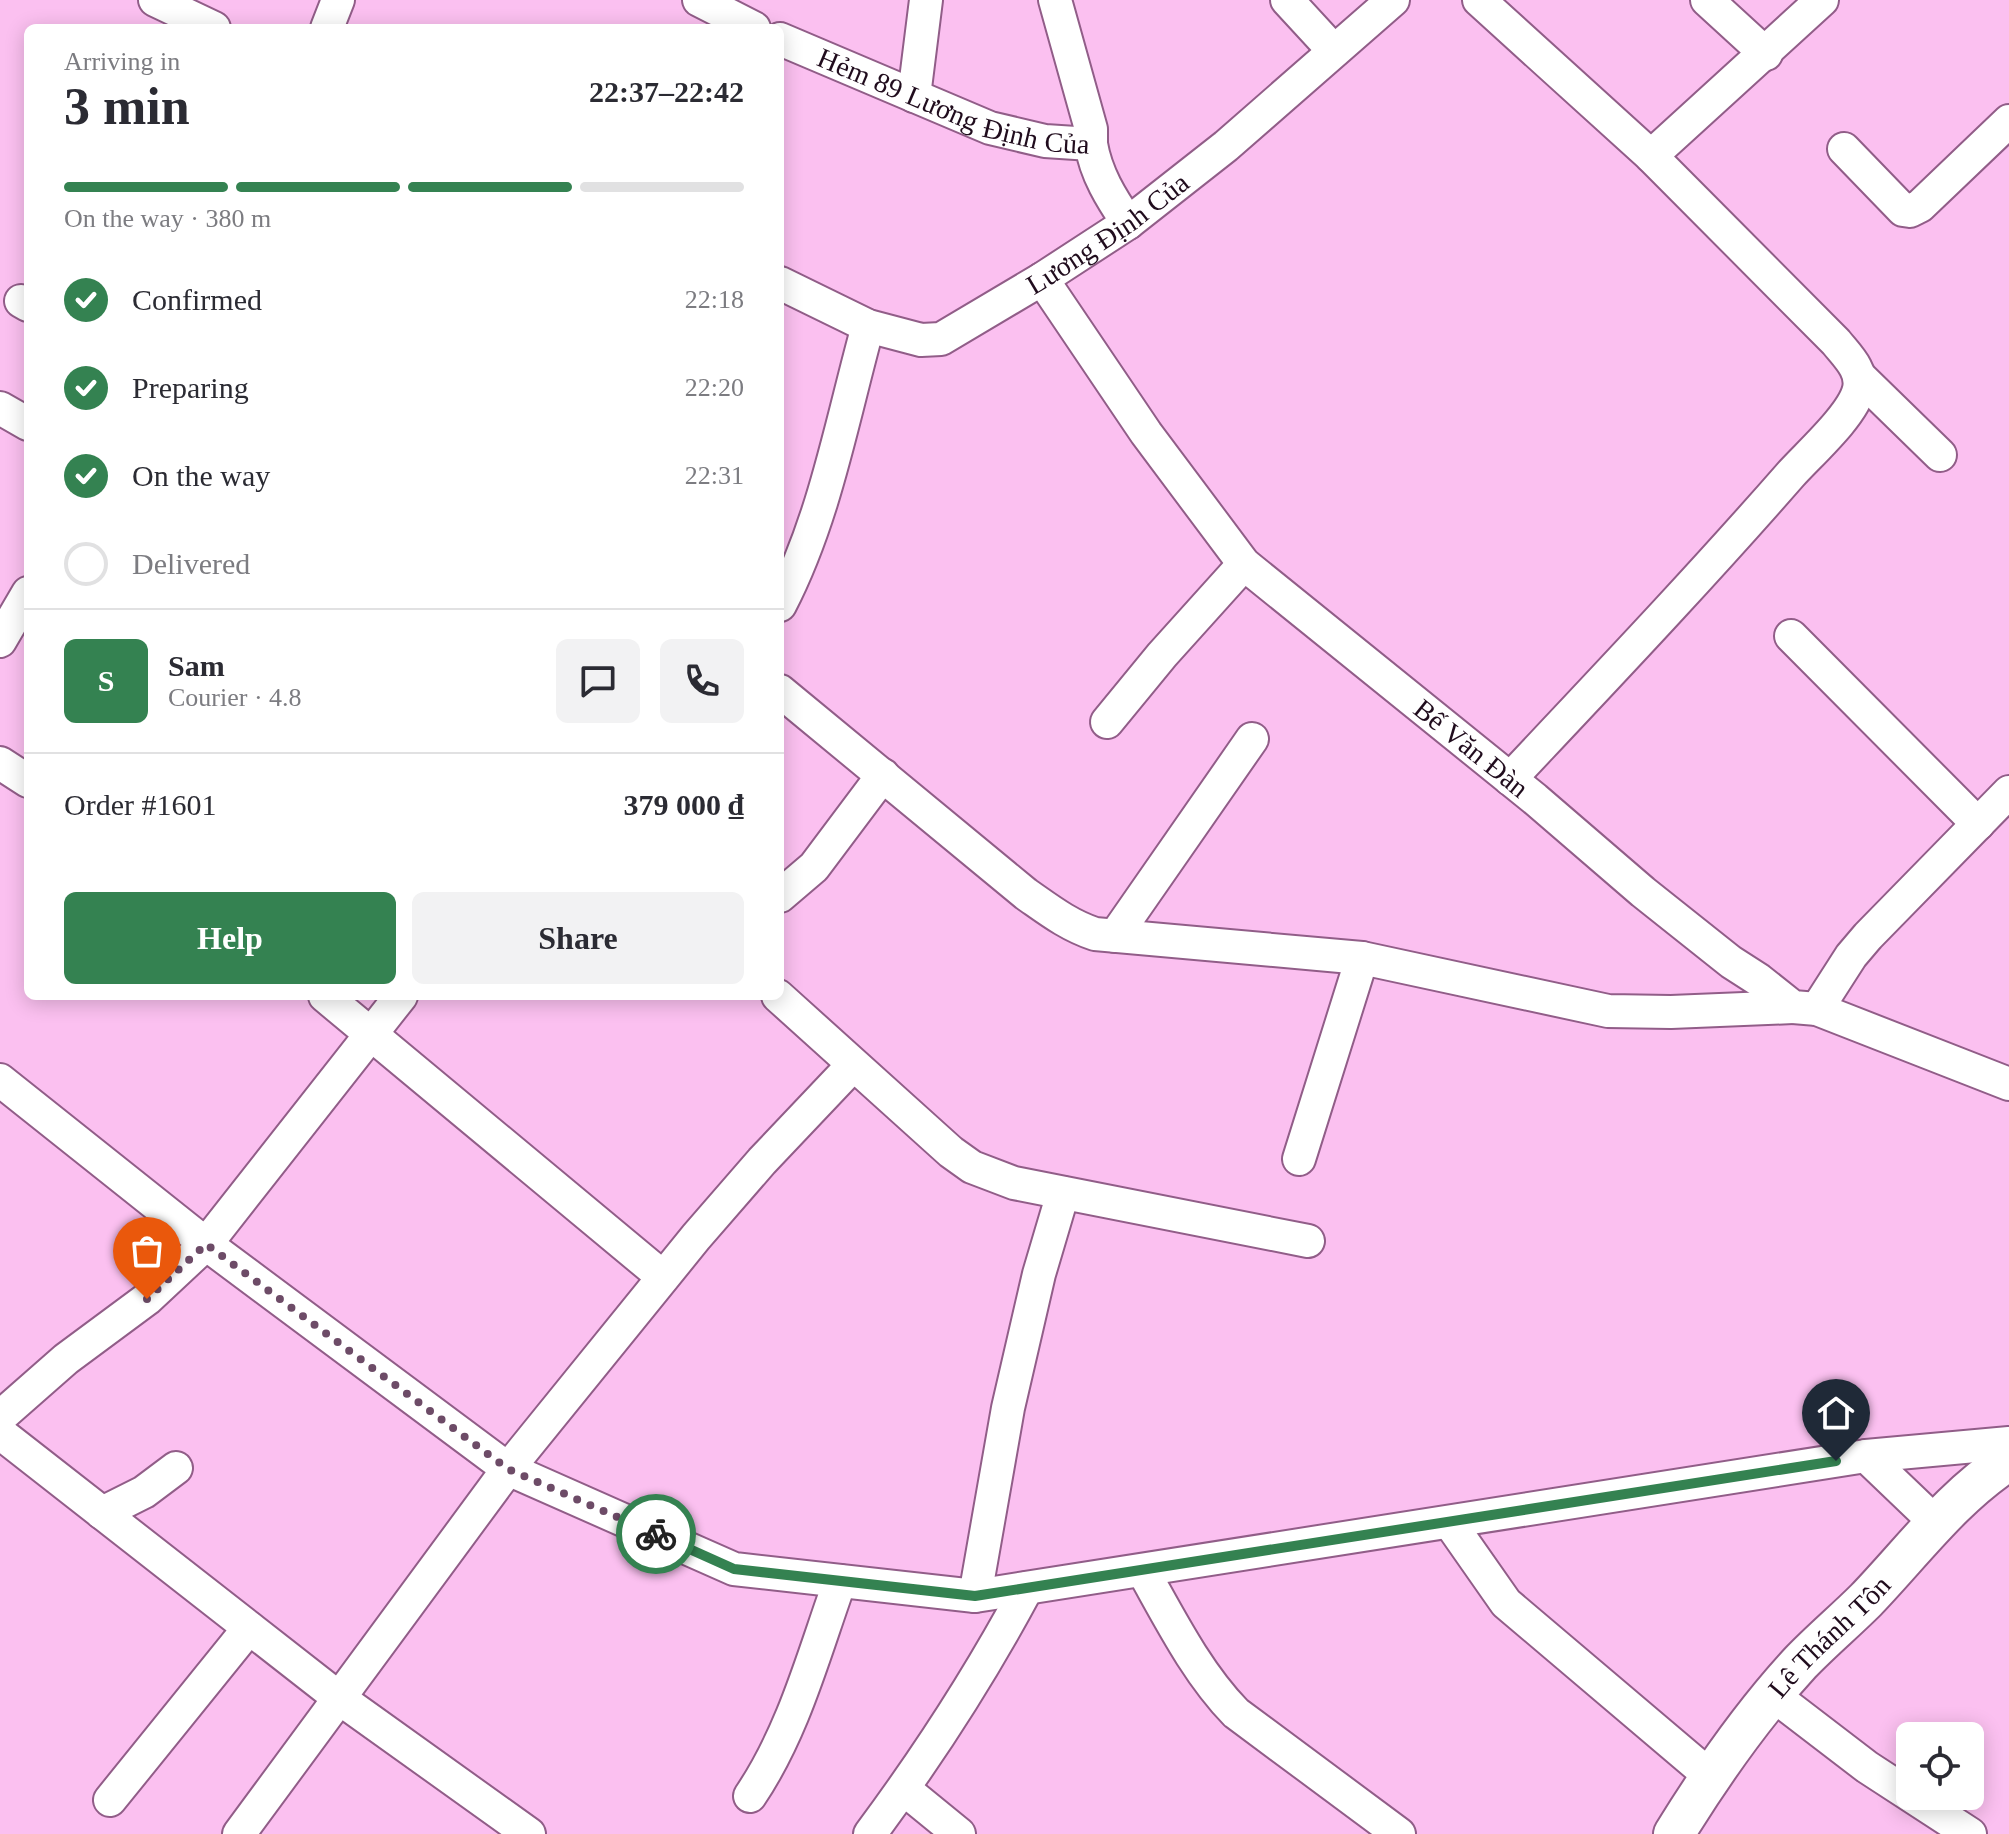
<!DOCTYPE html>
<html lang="en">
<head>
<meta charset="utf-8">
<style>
	body { margin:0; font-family:"Times New Roman",serif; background:#f2f2f3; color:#2b2b33; height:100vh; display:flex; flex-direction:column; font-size:30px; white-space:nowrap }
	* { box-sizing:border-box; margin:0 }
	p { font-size:26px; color:#7c7c81 }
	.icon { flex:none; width:44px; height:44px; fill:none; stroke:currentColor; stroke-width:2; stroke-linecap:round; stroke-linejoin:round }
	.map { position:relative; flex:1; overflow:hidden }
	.sheet { position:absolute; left:24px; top:24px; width:760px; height:976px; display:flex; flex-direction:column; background:#fff; border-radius:12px; box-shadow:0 4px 20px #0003 }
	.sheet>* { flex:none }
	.controls { position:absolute; left:1896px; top:1722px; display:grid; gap:16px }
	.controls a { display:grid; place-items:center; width:88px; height:88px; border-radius:12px; background:#fff; box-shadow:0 4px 20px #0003; font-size:40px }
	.pin { position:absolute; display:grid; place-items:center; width:68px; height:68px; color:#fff; margin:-82px -34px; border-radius:50% 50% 50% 0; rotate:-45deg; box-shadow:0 0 8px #0007 }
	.pin .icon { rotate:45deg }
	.courier { position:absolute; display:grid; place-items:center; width:80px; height:80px; margin:-40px; border:6px solid #348251; border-radius:50%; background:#fff; color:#222; box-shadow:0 2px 10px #0007 }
	.overview em { font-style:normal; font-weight:700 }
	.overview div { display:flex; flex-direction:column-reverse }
	.overview { display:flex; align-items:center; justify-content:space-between; height:136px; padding:0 40px }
	h1 { font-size:52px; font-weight:700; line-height:60px }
	.bar { display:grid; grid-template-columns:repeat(4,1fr); gap:12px 8px; align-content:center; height:96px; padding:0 40px }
	.bar i { height:10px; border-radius:6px; background:#e1e1e2 }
	.bar .current { background:#348251 }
	.bar p { grid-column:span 4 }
	.line { display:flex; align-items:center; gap:20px; padding:0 40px; border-top:2px solid #e1e1e2 }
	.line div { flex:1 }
	.round { display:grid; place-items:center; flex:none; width:84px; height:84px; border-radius:12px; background:#f2f2f3 }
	ol { padding:0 40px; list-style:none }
	li { display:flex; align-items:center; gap:24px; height:88px }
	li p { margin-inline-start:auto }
	li .icon { padding:8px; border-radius:50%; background:#348251; color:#fff; stroke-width:4 }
	li:last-child { color:#7c7c81 }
	li i { width:44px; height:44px; border:4px solid #e1e1e2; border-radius:50% }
	.cta { display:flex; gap:16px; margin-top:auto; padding:16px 40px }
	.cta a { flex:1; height:92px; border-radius:12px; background:#348251; color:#fff; font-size:32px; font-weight:700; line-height:92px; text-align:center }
	.cta a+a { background:#f2f2f3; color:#2b2b33 }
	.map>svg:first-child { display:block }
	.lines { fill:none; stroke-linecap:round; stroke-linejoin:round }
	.minor-casing { stroke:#915d88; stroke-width:36 }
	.major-casing { stroke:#915d88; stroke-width:44 }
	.minor { stroke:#fff; stroke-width:32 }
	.major { stroke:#fff; stroke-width:40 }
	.done { stroke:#6d4b67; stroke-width:8; stroke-dasharray:0 14.4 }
	.route { stroke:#348251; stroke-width:10 }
	.labels { text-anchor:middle; stroke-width:7; stroke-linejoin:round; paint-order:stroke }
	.street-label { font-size:28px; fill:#200c1d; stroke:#fbc0f0 }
</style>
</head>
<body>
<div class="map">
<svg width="2009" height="1834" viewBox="0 0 2009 1834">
	<rect width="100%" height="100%" fill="#fbc0f0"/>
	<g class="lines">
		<!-- minor casing -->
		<g class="minor-casing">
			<g id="minor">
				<polyline points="155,0 214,28"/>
				<polyline points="699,0 754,28"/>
				<polyline points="1055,0 1091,129 1091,144"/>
				<polyline points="1287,0 1334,51"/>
				<path d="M1479 0 1651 156 1836 342C1847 356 1863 370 1859 389 1853 415 1810 453 1791 474 1700 578 1605 678 1510 779"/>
				<polyline points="1707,0 1766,54"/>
				<polyline points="327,28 338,0"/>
				<path id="s1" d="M780 39 990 128 1045 141 1091 144C1096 174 1111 198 1128 223"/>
				<polyline points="914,96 926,0"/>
				<polyline points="1844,149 1903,210 1910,211 1920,206 2009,121"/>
				<polyline points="1651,156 1822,0"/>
				<path id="s2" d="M1042 279 1146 433 1244 564 1535 799 1643 892 1731 962 1759 980 1793 1007 1817 1009 2009 1084"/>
				<path id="s3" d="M780 283 868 326 921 340 941 339 1042 279 1128 223 1226 146 1393 0"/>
				<polyline points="21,301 28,305"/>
				<polyline points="1861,378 1940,455"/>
				<polyline points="0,408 28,424"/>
				<path d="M780 605C825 518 842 420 868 326"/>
				<polyline points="1791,636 1978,824"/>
				<polyline points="0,641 28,593"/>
				<path d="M780 691 1026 894C1049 910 1068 925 1095 934L1362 958 1608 1011 1671 1012 1793 1007"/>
				<polyline points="1107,722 1162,655 1244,564"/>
				<polyline points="0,763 28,781"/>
				<polyline points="780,896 814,867 883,775"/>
				<polyline points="1115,936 1252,739"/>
				<polyline points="325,996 663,1277"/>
				<polyline points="778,996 951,1152 972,1167 1014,1183 1308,1241"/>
				<polyline points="1817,1009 1851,956 1868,936 2009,792"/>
				<polyline points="0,1080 206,1244 508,1469 734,1569 975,1596 1866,1456 2009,1443"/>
				<polyline points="1299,1159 1362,958"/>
				<polyline points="0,1417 66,1359 147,1299 206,1244 401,996"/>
				<polyline points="0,1433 339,1698 529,1834"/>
				<polyline points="1866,1456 1935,1522"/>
				<polyline points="102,1513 144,1492 176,1468"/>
				<polyline points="1450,1523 1506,1603 1710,1776"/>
				<path d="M1143 1571C1170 1619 1197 1673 1236 1713L1399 1834"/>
				<polyline points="975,1596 1008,1408 1039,1274 1063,1193"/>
				<polyline points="1773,1695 1867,1767 1970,1834"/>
				<polyline points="904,1789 959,1834"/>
				<path d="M750 1796C794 1731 814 1653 840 1581"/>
				<polyline points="110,1800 249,1628"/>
				<polyline points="239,1834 508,1469 696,1237 762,1161 853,1065"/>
				<path d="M870 1834C928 1756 981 1674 1027 1588"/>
			</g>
		</g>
		<!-- major casing -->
		<g class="major-casing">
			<g id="major">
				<path id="s4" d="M1674 1834C1711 1774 1752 1715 1800 1663 1821 1641 1845 1621 1866 1600 1913 1551 1952 1497 2009 1460"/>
			</g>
		</g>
		<!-- minor -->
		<use href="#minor" class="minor"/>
		<!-- major -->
		<use href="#major" class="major"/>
	</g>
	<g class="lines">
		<!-- done -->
		<polyline class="done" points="147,1299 206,1244 508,1469 656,1534"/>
		<!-- route -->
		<polyline class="route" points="656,1534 734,1569 975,1596 1836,1461"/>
	</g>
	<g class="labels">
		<!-- street labels -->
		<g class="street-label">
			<text dy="10" stroke="none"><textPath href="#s1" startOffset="186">Hẻm 89 Lương Định Của</textPath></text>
			<text dy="10" stroke="none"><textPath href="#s3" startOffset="370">Lương Định Của</textPath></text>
			<text dy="10" stroke="none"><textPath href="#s2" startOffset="642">Bế Văn Đàn</textPath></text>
			<text dy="10" stroke="none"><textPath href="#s4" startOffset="252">Lê Thánh Tôn</textPath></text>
		</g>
	</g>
</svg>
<div class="controls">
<a><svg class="icon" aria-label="locate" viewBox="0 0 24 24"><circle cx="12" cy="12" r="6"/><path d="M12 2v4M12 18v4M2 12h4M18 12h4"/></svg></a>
</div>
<div class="pin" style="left:147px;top:1299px;background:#ea580c"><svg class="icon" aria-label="bag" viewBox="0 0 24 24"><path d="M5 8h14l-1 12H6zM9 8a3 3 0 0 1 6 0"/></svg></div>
<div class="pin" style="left:1836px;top:1461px;background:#1f2937"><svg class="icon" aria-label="home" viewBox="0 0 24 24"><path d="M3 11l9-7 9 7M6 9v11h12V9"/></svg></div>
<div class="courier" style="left:656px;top:1534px"><svg class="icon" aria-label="bike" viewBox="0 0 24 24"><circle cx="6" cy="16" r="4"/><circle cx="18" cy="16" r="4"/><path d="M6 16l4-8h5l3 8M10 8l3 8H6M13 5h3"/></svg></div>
<section class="sheet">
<div class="overview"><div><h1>3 min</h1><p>Arriving in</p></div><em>22:37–22:42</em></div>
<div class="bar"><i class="current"></i><i class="current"></i><i class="current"></i><i></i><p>On the way · 380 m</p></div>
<ol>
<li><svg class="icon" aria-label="check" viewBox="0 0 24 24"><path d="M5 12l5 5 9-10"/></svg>Confirmed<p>22:18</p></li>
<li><svg class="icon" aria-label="check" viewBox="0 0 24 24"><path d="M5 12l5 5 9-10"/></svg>Preparing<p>22:20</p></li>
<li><svg class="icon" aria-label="check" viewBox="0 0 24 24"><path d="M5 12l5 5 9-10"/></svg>On the way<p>22:31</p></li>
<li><i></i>Delivered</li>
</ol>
<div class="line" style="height:144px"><b class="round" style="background:#348251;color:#fff">S</b><div><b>Sam</b><p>Courier · 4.8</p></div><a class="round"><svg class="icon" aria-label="chat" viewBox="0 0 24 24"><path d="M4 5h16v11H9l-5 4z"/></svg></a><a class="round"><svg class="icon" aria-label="phone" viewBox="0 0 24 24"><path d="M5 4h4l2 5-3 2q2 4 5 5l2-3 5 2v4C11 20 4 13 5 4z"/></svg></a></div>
<div class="line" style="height:104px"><div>Order #1601</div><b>379 000 ₫</b></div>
<div class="cta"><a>Help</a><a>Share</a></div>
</section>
</div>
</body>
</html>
